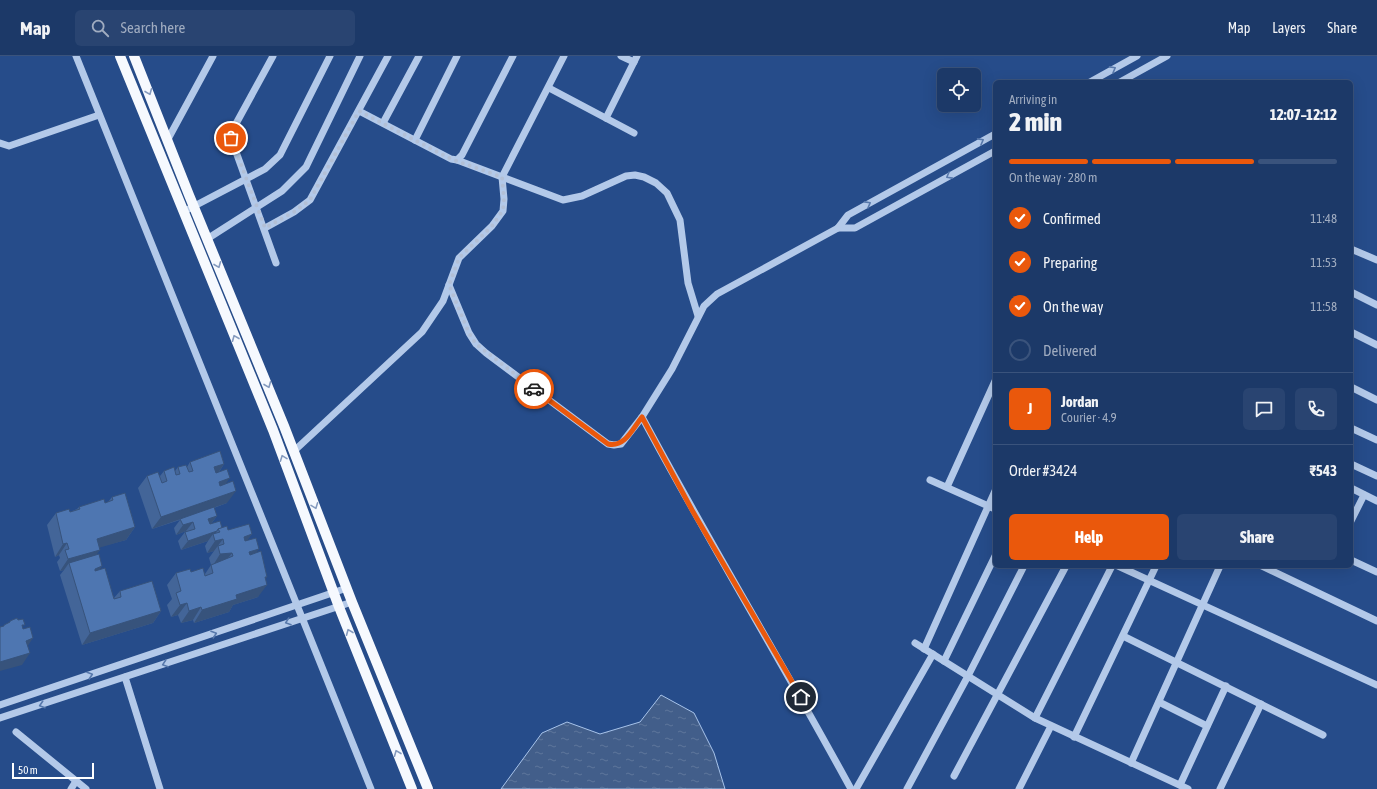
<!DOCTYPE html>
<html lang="en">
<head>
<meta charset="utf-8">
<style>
	body { margin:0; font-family:"Asap Condensed",sans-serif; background:#294471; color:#f1f3f6; height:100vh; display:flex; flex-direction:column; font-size:15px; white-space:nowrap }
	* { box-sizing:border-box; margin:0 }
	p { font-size:13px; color:#a0acc0 }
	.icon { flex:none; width:22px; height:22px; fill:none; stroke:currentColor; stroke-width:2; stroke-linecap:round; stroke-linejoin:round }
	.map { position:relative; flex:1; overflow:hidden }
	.panel { position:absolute; left:993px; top:24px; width:360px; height:488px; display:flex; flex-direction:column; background:#1c3968; border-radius:6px; box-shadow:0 4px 16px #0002,0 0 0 1px #3a537c }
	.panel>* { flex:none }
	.tools { position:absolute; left:937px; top:12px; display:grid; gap:8px }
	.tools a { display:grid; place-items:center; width:44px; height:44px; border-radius:6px; background:#1c3968; box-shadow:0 4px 16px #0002,0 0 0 1px #3a537c; font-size:20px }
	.scale { position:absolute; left:12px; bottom:10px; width:82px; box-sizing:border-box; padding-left:4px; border:2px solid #fff; border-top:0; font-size:11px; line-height:14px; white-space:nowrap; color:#fff; -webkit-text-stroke:3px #264c8a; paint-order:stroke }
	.pin { position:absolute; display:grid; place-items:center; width:34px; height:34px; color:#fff; margin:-17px; border:2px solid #fff; border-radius:50%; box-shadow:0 1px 4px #0007 }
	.courier { position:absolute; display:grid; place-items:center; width:40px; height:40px; margin:-20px; border:3px solid #ea580c; border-radius:50%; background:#fff; color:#222; box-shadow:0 1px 5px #0007 }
	.summary em { font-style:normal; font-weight:800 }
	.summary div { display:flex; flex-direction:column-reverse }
	.summary { display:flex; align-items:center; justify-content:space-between; height:68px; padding:0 16px }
	h1 { font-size:26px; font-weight:800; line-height:30px }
	.bar { display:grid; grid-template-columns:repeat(4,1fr); gap:6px 4px; align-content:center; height:48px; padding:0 16px }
	.bar i { height:5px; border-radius:3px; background:#3a537c }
	.bar .current { background:#ea580c }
	.bar p { grid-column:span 4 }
	.line { display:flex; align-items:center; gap:10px; padding:0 16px; border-top:1px solid #3a537c }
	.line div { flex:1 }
	.round { display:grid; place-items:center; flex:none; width:42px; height:42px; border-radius:6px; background:#294471 }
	ol { padding:0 16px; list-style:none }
	li { display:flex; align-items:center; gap:12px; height:44px }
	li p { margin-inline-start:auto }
	li .icon { padding:4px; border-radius:50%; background:#ea580c; color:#fff; stroke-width:4 }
	li:last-child { color:#a0acc0 }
	li i { width:22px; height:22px; border:2px solid #3a537c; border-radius:50% }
	.button { display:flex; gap:8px; margin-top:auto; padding:8px 16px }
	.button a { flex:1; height:46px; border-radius:6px; background:#ea580c; color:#fff; font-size:16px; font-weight:800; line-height:46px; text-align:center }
	.button a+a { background:#294471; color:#f1f3f6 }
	header { display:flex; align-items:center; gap:24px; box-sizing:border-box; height:56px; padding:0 20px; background:#1c3968; border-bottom:1px solid #3a537c }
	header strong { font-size:19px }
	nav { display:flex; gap:22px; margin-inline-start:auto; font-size:14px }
	.search { width:280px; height:36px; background:#294471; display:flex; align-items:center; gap:10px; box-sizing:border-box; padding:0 14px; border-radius:6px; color:#a0acc0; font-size:15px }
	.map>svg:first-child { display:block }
	.water { fill:url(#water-ripples); stroke:#a7c3ea }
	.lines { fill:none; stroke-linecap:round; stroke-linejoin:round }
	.minor { stroke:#b3c9e9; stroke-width:7 }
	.major { stroke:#f6f9fe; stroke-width:10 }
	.wall { fill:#436598 }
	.shaded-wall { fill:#37537c }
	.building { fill:#4e76b1; stroke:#37537c }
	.oneway { stroke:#5778ab }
	.oneway2 { stroke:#849abe }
	.done { stroke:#b3c0d6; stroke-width:4; stroke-dasharray:0 7.2 }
	.route { stroke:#ea580c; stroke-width:5 }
</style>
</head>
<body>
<header>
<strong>Map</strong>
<div class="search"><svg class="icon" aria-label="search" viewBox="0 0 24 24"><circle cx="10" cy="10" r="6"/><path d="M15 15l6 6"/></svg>Search here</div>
<nav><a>Map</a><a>Layers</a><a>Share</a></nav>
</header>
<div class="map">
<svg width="1377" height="733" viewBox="0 0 1377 733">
	<defs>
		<pattern id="water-ripples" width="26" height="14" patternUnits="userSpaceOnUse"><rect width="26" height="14" fill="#425e8a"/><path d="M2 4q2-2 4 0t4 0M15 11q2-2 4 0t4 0" fill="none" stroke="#5e769c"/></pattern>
	</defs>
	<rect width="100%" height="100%" fill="#264c8a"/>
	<!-- water -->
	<polygon class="water" points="661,639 694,657 714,697 725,733 501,733 542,677 567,666 600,678 640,666"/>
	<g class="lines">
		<!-- minor -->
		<g class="minor">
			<polyline points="76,0 371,733"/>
			<polyline points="273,0 232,75 231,82 276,207"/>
			<polyline points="621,0 634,6"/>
			<polyline points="1090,26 1137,0"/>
			<polyline points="1120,26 1167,0"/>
			<polyline points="549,32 634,77"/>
			<polyline points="359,55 451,103 457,104 462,99 513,0"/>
			<polyline points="606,62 637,0"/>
			<polyline points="383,67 419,0"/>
			<polyline points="168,83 213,0"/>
			<polyline points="415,84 457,0"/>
			<polyline points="0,87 9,90 99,59"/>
			<polyline points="457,104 563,144 582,140 626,120 635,119 644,121 656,127 667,137 680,164 688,227 698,260"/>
			<polyline points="183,156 265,113 280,99 330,0"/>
			<polyline points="265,172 294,156 310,144 388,0"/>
			<polyline points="838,172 855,172 995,95"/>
			<polyline points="207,183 282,135 306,111 360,0"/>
			<polyline points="1351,193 1377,204"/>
			<polyline points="449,229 469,277 476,288 486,297 608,388 614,389 621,388 642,361 672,313 704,250 717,238 838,172 848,159 995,78"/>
			<polyline points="1351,236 1377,249"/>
			<polyline points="1351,276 1377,289"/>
			<polyline points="1351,331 1377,344"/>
			<path d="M642 361C709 486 783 608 851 733"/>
			<polyline points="1351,372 1377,384"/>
			<polyline points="294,395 422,276 443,245 459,202 492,170 503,155 504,143 502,121 564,0"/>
			<polyline points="1351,408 1377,420"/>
			<polyline points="930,424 995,453"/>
			<polyline points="947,431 995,325"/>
			<polyline points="1351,432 1377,445"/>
			<polyline points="1351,465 1364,439"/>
			<polyline points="1351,504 1377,516"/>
			<polyline points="1118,510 1377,629"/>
			<polyline points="1262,510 1377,565"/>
			<polyline points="1123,580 1323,679"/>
			<polyline points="915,587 1035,662 1188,733"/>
			<polyline points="924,593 995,435"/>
			<polyline points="944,605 995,500"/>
			<polyline points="125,621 160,733"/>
			<polyline points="1159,646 1207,670"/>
			<polyline points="0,649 347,532"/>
			<polyline points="0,662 352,546"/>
			<polyline points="1035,662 1112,510"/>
			<polyline points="16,676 86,733"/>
			<polyline points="1074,681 1156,510"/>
			<polyline points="1131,707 1220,510"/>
			<polyline points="954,720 1066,510"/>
			<polyline points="1180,729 1226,630"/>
			<polyline points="71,733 76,725"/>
			<polyline points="856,733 933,598"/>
			<polyline points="907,733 968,620 1024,510"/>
			<polyline points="1019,733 1051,670"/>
			<polyline points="1220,733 1261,648"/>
		</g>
		<!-- major -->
		<g class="major">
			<polyline points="120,0 273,374 339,551 412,733"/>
			<polyline points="134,0 189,139 284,370 352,546 428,733"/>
		</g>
	</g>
	<!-- wall -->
	<g class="wall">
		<polygon points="190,406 224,408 219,416 226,428 227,447 214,452 217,460 211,468 228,474 252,478 247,484 257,497 265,523 258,541 233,549 229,556 194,567 193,564 181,567 178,559 171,561 167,549 172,543 167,529 176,517 191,516 205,518 211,509 209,502 214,495 207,497 205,490 208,485 181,494 178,485 185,476 186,476 186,475 176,479 174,472 180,464 152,473 138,432 147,420 160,420 164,415 175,415 178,411 187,411"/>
		<polygon points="112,441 135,471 126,484 99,491 96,499 100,514 114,542 120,535 161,555 153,567 82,589 60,519 64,514 60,515 57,506 60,502 59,499 55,501 47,469 56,457 70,456 77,453 79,451 105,447 108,446"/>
	</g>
	<!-- shaded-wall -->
	<g class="shaded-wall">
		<polygon points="224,408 216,420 214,411"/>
		<polygon points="230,422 221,434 219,426"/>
		<polygon points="236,435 227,447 152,473 161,461"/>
		<polygon points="217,460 210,469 208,463"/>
		<polygon points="193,466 186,475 176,479 183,469"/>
		<polygon points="135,471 126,484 88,495 97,483"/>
		<polygon points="217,475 214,480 213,478 208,485 181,494 188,485"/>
		<polygon points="252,478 243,490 244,481"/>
		<polygon points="223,483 214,495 207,497 215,485"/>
		<polygon points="67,487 59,499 55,501 63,488"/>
		<polygon points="259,493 251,505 249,496"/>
		<polygon points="100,494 91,506 69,507 64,514 60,515 68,503"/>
		<polygon points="232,497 223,509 212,511 220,498"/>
		<polygon points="102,510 94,523 95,513"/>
		<polygon points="265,521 267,521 259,531 267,529 258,541 233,549 229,556 194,567 202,554 236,539"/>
		<polygon points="187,547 178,559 171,561 180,549"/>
		<polygon points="201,551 193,564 181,567 189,555"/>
		<polygon points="161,555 153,567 82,589 90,577"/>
		<polygon points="33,582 25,594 26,585"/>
		<polygon points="30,597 22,609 0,615 0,606"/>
	</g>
	<!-- building -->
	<g class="building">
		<polygon points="220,395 224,408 214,411 216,417 227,413 230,422 219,426 220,430 233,425 236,435 161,461 147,420 158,416 162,427 167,425 164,415 174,411 176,419 180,418 178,411 186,409 189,416 193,415 190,406"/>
		<polygon points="125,437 135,471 97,483 100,494 68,503 65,494 69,493 67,487 63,488 56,457 69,453 70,456 80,453 79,451 104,443 105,447 113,444 112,441"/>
		<polygon points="214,451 217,460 208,463 210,468 220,465 222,472 218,473 217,475 188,485 185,476 195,473 193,466 183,469 180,463"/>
		<polygon points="249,468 252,478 244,481 245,485 256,482 259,493 249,496 250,499 261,495 267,521 265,521 267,529 236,539 237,543 202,554 201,551 189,555 187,547 180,549 176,537 181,535 176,517 190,513 191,516 203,512 205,520 213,517 211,509 233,500 232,497 220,498 218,490 224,488 223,483 215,485 213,478 220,476 218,473 227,470 228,474"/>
		<polygon points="99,498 102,510 95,513 95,515 105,512 114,543 121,541 120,535 152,525 161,555 90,577 69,507"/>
		<polygon points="17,562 18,564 23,563 25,569 22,569 23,573 30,571 33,582 26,585 30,597 0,606 0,571 4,570 4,569 10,566 10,565"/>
	</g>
	<!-- one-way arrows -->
	<defs><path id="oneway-chevron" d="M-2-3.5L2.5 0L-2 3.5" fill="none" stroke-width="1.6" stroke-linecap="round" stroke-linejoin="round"/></defs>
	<g class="oneway">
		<use href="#oneway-chevron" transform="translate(1113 13) rotate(-29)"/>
		<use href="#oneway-chevron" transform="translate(981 85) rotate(-29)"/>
		<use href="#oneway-chevron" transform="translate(949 120) rotate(151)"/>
		<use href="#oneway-chevron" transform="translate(868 148) rotate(-29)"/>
		<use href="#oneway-chevron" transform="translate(288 566) rotate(161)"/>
		<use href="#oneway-chevron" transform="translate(214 578) rotate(-18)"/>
		<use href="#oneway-chevron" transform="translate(165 608) rotate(161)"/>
		<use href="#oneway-chevron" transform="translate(90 619) rotate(-18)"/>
		<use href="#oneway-chevron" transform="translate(42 649) rotate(162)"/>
	</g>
	<g class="oneway2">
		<use href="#oneway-chevron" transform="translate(149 36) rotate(68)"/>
		<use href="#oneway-chevron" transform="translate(218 209) rotate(68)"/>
		<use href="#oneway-chevron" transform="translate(235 282) rotate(-112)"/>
		<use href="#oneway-chevron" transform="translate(268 329) rotate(68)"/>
		<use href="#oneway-chevron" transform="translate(283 402) rotate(-111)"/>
		<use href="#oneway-chevron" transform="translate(315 450) rotate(69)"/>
		<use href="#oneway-chevron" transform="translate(349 576) rotate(-112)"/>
		<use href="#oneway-chevron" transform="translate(397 697) rotate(-112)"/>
	</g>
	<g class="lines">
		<!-- done -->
		<polyline class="done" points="231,82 265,172 294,156 310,144 359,55 451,103 502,121 504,143 503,154 492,170 459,202 449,229 469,277 476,288 534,333"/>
		<!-- route -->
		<path class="route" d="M534 333 608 388C625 392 633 372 642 361L692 454 801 641"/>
	</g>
</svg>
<div class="tools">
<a><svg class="icon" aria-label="locate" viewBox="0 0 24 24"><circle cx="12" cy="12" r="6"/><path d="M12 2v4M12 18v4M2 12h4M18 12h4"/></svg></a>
</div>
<div class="scale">50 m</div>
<div class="pin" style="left:231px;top:82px;background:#ea580c"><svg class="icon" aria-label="bag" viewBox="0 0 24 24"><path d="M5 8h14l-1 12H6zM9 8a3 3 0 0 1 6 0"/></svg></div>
<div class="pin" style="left:801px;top:641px;background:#1f2937"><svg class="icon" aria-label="home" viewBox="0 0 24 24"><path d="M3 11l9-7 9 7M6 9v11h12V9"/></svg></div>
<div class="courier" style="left:534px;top:333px"><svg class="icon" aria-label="car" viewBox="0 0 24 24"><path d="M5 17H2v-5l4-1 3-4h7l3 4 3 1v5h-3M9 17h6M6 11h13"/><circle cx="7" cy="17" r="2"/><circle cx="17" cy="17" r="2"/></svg></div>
<section class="panel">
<div class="summary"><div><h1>2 min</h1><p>Arriving in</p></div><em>12:07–12:12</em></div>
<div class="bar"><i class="current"></i><i class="current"></i><i class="current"></i><i></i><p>On the way · 280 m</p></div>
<ol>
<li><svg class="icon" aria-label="check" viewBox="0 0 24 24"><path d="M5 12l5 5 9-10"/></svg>Confirmed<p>11:48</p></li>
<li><svg class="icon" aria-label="check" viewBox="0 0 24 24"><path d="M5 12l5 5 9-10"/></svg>Preparing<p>11:53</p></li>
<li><svg class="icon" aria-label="check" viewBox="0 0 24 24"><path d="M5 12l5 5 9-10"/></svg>On the way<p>11:58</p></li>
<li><i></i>Delivered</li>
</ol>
<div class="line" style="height:72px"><b class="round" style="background:#ea580c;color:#fff">J</b><div><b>Jordan</b><p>Courier · 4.9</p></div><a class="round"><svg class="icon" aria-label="chat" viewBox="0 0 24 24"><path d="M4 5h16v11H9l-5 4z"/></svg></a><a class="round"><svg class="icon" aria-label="phone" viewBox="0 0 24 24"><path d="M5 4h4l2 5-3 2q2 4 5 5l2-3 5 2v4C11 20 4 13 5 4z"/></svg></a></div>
<div class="line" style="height:52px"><div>Order #3424</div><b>₹543</b></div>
<div class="button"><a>Help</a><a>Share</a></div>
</section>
</div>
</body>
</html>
